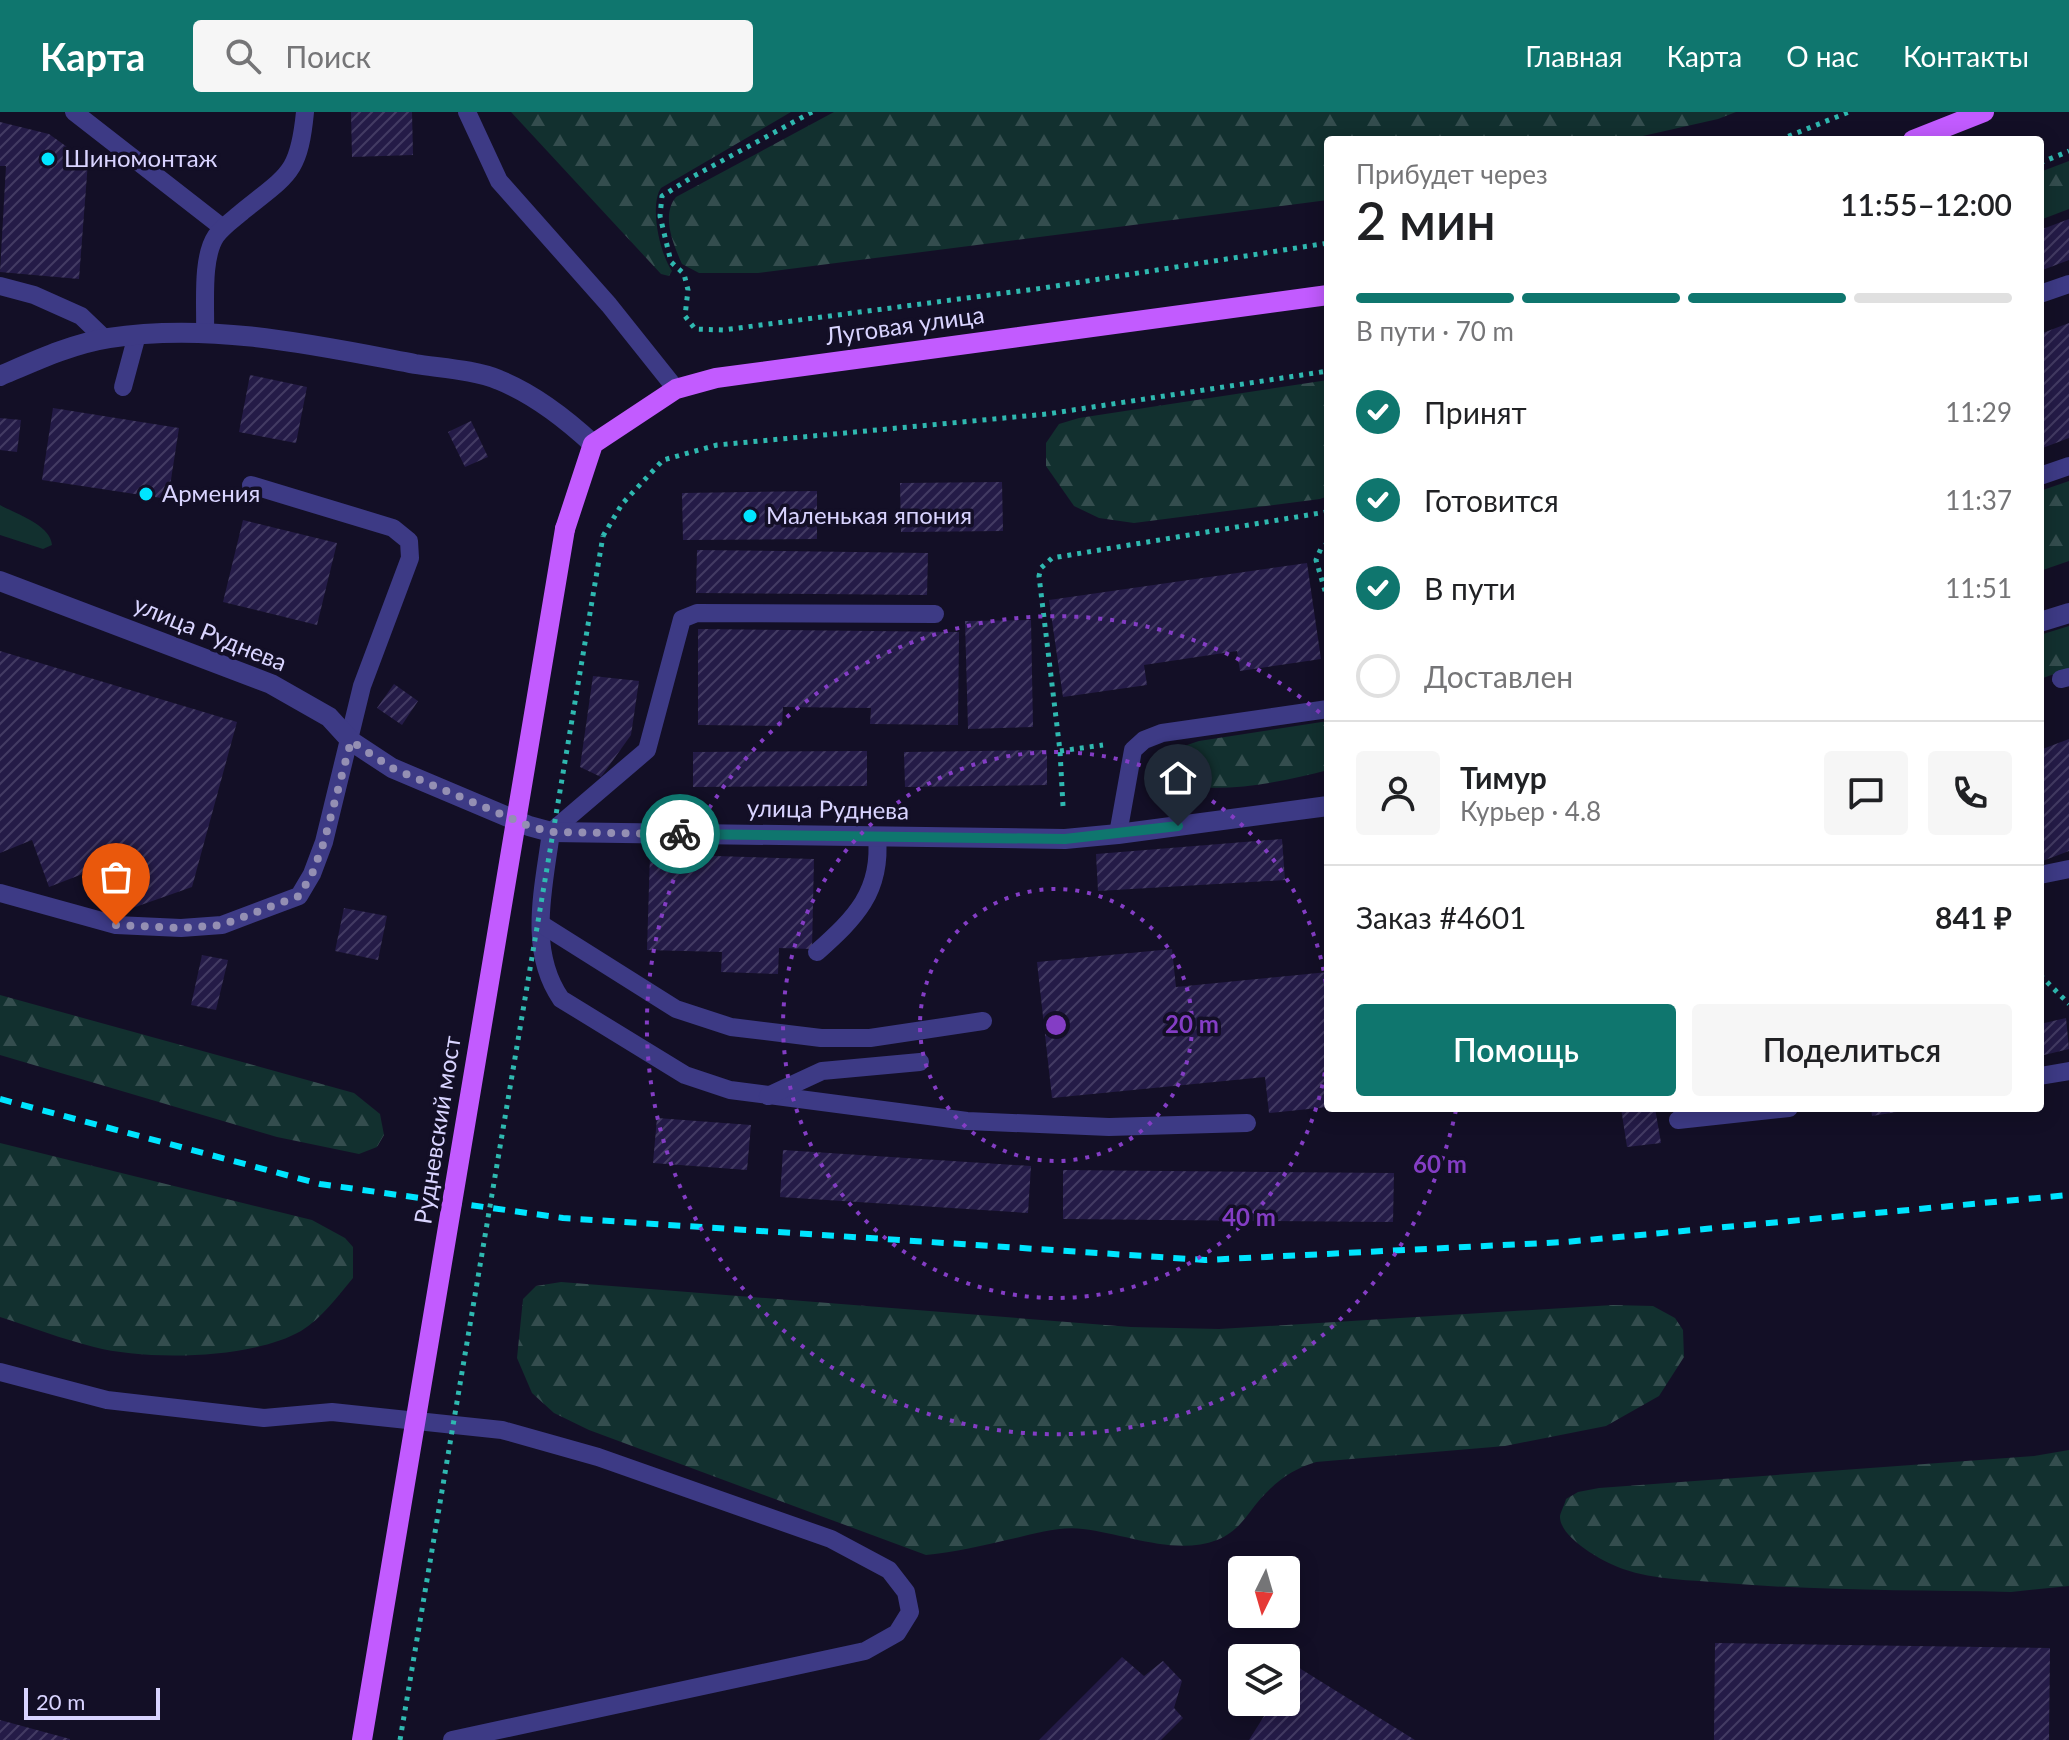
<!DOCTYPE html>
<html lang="ru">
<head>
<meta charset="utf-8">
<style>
	body { margin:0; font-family:Lato,sans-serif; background:#f6f6f6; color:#202124; height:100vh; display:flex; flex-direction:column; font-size:30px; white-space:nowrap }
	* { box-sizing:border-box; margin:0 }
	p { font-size:26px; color:#757577 }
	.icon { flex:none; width:44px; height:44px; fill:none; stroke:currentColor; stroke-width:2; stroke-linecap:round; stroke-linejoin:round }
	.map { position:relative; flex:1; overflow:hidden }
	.side { position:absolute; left:1324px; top:24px; width:720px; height:976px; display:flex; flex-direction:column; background:#fff; border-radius:8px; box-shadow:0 4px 20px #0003 }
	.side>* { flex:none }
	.needle { width:52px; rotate:185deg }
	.controls { position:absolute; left:1228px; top:1444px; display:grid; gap:16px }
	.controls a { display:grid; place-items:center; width:72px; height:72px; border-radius:8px; background:#fff; box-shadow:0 4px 20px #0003; font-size:40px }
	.scale { position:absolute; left:24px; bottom:20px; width:136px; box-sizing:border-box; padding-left:8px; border:4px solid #d9d4ff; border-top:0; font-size:22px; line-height:28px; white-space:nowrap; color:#d9d4ff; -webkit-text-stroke:6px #130f26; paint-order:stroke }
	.pin { position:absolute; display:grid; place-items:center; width:68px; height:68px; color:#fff; margin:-82px -34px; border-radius:50% 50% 50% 0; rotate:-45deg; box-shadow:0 0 8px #0007 }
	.pin .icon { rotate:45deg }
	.courier { position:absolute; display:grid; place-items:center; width:80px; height:80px; margin:-40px; border:6px solid #0f766e; border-radius:50%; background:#fff; color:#222; box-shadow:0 2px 10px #0007 }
	.summary em { font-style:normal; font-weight:600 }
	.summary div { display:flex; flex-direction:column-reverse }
	.summary { display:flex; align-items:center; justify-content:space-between; height:136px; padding:0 32px }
	h1 { font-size:52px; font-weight:600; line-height:60px }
	.bar { display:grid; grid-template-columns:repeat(4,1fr); gap:12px 8px; align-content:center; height:96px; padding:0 32px }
	.bar i { height:10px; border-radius:6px; background:#e0e0e0 }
	.bar .selected { background:#0f766e }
	.bar p { grid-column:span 4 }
	.line { display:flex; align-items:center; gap:20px; padding:0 32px; border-top:2px solid #e0e0e0 }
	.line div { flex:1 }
	.round { display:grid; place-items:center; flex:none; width:84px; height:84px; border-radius:8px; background:#f6f6f6 }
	ol { padding:0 32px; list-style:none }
	li { display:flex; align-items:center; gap:24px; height:88px }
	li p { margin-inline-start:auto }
	li .icon { padding:8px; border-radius:50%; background:#0f766e; color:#fff; stroke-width:4 }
	li:last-child { color:#757577 }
	li i { width:44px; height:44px; border:4px solid #e0e0e0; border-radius:50% }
	.cta { display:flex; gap:16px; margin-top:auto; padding:16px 32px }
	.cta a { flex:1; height:92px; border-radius:8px; background:#0f766e; color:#fff; font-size:32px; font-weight:600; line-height:92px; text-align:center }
	.cta a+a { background:#f6f6f6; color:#202124 }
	header { display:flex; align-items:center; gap:48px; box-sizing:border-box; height:112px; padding:0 40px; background:#0f766e; color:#fff }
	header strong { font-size:38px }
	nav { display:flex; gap:44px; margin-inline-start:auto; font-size:28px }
	.search { width:560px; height:72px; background:#f6f6f6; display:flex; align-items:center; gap:20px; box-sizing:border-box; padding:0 28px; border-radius:8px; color:#757577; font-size:30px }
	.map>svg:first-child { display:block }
	.green { fill:#12302f }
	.forest { fill:url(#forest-firs) }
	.building { fill:url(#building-hatch) }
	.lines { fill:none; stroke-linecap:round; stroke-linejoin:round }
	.path { stroke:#2fb8b0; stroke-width:5; stroke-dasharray:4 6; stroke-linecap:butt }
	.service { stroke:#3d3a85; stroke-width:18 }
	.minor { stroke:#3d3a85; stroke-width:20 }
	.primary { stroke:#c25bff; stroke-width:20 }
	.rail { stroke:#00e5ff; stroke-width:6; stroke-dasharray:12 10; stroke-linecap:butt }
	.path-bridge { stroke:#2fb8b0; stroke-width:5; stroke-dasharray:4 6; stroke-linecap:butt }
	.primary-bridge { stroke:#c25bff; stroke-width:20 }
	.done { stroke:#948fb3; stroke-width:8; stroke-dasharray:0 14.4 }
	.route { stroke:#0f766e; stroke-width:10 }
	.ring { fill:none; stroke:#843dc5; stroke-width:4; stroke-dasharray:4 8 }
	.poi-dot { fill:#00e5ff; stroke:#130f26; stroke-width:3 }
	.labels { text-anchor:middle; stroke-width:7; stroke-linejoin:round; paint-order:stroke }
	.poi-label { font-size:24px; fill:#d9d4ff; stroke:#130f26; text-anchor:start }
	.street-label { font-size:24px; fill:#d9d4ff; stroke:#130f26 }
	.centre { fill:#843dc5; stroke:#130f26; stroke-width:4 }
	.ring-label { font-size:24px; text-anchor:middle; font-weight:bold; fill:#843dc5; stroke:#130f26; stroke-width:7; stroke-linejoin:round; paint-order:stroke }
</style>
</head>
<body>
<header>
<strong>Карта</strong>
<div class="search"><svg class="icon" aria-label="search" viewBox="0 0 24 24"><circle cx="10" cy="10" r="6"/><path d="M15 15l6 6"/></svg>Поиск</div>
<nav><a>Главная</a><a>Карта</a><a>О нас</a><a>Контакты</a></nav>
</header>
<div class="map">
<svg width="2069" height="1628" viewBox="0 0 2069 1628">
	<defs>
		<pattern id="forest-firs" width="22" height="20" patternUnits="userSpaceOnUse" patternTransform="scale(2)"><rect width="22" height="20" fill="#12302f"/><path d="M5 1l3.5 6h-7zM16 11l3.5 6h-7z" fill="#344d4e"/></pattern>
		<pattern id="building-hatch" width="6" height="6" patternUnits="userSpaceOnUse" patternTransform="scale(2)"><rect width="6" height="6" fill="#241b47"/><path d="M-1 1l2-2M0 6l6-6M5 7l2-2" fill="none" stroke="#433b63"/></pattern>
	</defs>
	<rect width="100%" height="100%" fill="#130f26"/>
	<!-- green -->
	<path class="green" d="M0 393C16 402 51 413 52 433L43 437 0 423Z"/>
	<!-- forest -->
	<g class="forest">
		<path d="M511 0H791L661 76C649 94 660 142 672 159L669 164 661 162Z"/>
		<path d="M834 0H1736L1718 7 1625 28H1328V88L758 161H699L682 152C673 132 661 103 676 85Z"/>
		<polygon points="2069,49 2069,97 2040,108 2040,60"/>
		<polygon points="1328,268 1328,384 1320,387 1134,411 1099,406 1074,394 1046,354 1046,331 1059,312 1079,306"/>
		<polygon points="2069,369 2069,449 2040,459 2040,379"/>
		<polygon points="2069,514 2069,557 2040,567 2040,523"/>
		<path d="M1328 609V658C1281 670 1217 684 1170 670 1158 644 1176 636 1199 629Z"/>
		<polygon points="0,883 354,981 380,1002 384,1023 377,1035 359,1042 277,1025 0,943"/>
		<path d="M0 1031 312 1108 345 1126 353 1135V1166C337 1185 322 1206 301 1219 252 1247 148 1249 94 1235 62 1227 31 1215 0 1205Z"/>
		<path d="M561 1170 1131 1215 1219 1217 1613 1193 1653 1194 1675 1206 1683 1218 1684 1245 1659 1284 1606 1314 1505 1334 1316 1350C1296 1356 1280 1366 1265 1382 1248 1399 1242 1418 1217 1428 1175 1444 1126 1422 1083 1417 1058 1414 1035 1422 1011 1427 982 1434 955 1440 926 1443L589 1318 554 1301 532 1281 517 1246 523 1187 536 1174Z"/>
		<path d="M2069 1338V1474L2011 1480C1916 1478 1820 1479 1725 1471 1691 1468 1655 1468 1623 1457 1605 1451 1559 1426 1560 1404 1561 1399 1565 1392 1566 1387L1578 1380 1599 1376 2034 1344Z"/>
	</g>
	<!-- building -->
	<g class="building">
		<polygon points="351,0 412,0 413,43 352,45"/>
		<polygon points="0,10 49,22 88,50 79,167 0,160 6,54 0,54"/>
		<polygon points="2069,107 2069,148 2040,159 2040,118"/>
		<polygon points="2069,211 2069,326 2040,337 2040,222"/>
		<polygon points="250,263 307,275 296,331 239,320"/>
		<polygon points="53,296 179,316 168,387 42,368"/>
		<polygon points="0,306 21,308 17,340 0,338"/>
		<polygon points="471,309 488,345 465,355 448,320"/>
		<polygon points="1002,370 1003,419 901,420 900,371"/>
		<polygon points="817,379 817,427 683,428 682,381"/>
		<polygon points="243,408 337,431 317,513 223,490"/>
		<polygon points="697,438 928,441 927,483 696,481"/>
		<polygon points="1307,451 1321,547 1240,559 1237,539 1144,553 1147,573 1063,585 1049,488"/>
		<polygon points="1031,508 1033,615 968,617 965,509"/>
		<polygon points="698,517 959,520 958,613 870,612 871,596 783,595 782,614 698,613"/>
		<polygon points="0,539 237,610 192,775 124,799 111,751 49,775 32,728 0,741"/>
		<polygon points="593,564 639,569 631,623 601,665 580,655"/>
		<polygon points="394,572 418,589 402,613 377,596"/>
		<polygon points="2069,627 2069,739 2040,750 2040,638"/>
		<polygon points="1047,638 1047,673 905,675 904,640"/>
		<polygon points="867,639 867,674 693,675 693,640"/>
		<polygon points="1282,727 1285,768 1098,779 1096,742"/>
		<polygon points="650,742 814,747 812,837 779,836 778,862 721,860 722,840 647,838"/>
		<polygon points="344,796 387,804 378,848 335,839"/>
		<polygon points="1172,837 1176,875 1328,860 1328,995 1269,1001 1265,965 1052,986 1037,850"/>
		<polygon points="202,843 228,848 216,898 191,893"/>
		<polygon points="2066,906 2069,937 2040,944 2040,912"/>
		<polygon points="1621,996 1655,996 1661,1031 1627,1035"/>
		<polygon points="1871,996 1903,996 1903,999 1872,1004"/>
		<polygon points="657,1006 751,1013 747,1058 653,1051"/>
		<polygon points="783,1038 1031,1054 1028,1101 780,1085"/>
		<polygon points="1063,1058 1394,1061 1393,1110 1063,1107"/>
		<polygon points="1715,1531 2050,1536 2049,1628 1714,1628"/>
		<polygon points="1122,1545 1144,1564 1163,1549 1182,1569 1174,1596 1183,1606 1161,1628 1039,1628"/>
		<polygon points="1296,1554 1415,1628 1249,1628 1273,1590 1286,1590 1286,1570"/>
		<polygon points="0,1608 70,1627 70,1628 0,1628"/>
	</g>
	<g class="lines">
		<!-- path -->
		<g class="path">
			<polyline points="812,0 694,64 662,84 660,104 671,150 684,162 688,178 685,204 695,217 723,218 1043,176 1328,131"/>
			<polyline points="1779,28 1849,0"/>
			<polyline points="2040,51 2069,39"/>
			<polyline points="603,424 622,392 663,348 717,333 1047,302 1328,259"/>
			<polyline points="1328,432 1322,434 1316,448 1328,489"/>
			<polyline points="1060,639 1103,633"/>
			<polyline points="1063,694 1060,639 1039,464 1041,456 1052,446 1326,400"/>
			<polyline points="2040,863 2069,892"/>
		</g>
		<!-- service -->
		<g class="service">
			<polyline points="74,0 223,116"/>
			<polyline points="467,0 499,69 609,193 676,277"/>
			<polyline points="0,174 34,183 81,204 105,227"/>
			<polyline points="2040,182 2069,172"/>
			<path d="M205 221C206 194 201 146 216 124 223 114 234 107 243 99 289 62 299 61 305 0"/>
			<polyline points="123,275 137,223"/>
			<polyline points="2040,364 2069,354"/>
			<path d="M935 502 697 501 682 507 647 638 551 720C544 775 527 838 561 887L685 963 730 978 967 1009 1109 1015 1247 1011"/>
			<polyline points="2061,567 2069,565"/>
			<polyline points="1118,722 1133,638 1144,628 1162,621 1328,597"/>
			<polyline points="2040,763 2069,757"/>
			<polyline points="0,781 116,813 181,816 222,813 299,784 312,762 324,730 362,574 410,446 409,429 393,416 251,373"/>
			<polyline points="541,812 676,897 731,915 821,926 870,926 983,909"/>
			<path d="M817 840C855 806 882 780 877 725"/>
			<polyline points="2040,964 2069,959"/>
			<polyline points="768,984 822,959 920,950"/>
			<polyline points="1678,1008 1789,996"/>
			<polyline points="0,1260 107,1288 264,1306 332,1300 502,1318 598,1345 831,1427 889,1458 906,1480 910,1500 897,1521 865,1539 452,1628"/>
		</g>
		<!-- minor -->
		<g class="minor">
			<path d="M0 264C35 249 71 232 109 226 211 210 315 233 415 252 440 256 476 258 499 268 534 282 566 307 593 332"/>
			<polyline points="0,469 271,572 329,605 351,629 392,656 529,714 551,720 1065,727 1118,722 1328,694"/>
			<polyline points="2040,510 2069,501"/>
		</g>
		<!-- primary -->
		<g class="primary">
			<polyline points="1913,28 1984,0"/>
			<polyline points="565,417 593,332 676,277 716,266 1328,183"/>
		</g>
		<!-- rail -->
		<polyline class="rail" points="0,987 320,1072 563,1106 1205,1148 1565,1130 2069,1083"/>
		<!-- path-bridge -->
		<polyline class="path-bridge" points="400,1628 603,424"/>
		<!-- primary-bridge -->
		<polyline class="primary-bridge" points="362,1628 565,417"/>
	</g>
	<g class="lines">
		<!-- done -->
		<polyline class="done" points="116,813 181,816 222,813 299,784 312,762 324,730 351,629 392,656 529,714 551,720 680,722"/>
		<!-- route -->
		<polyline class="route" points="680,722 1065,727 1178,714"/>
	</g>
	<!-- distance rings -->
	<g class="ring">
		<circle cx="1056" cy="913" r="136"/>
		<path d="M1328 937A273 273 0 1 1 1328 889"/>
		<path d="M1456 998A409 409 0 1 1 1327 607"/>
	</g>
	<!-- markers -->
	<g class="poi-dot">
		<circle cx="48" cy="47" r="8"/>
		<circle cx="146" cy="382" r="8"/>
		<circle cx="750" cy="404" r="8"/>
	</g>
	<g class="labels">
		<!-- poi labels -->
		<g class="poi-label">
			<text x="64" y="55">Шиномонтаж</text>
			<text x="162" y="390">Армения</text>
			<text x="766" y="412">Маленькая япония</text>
		</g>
		<!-- street labels -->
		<g class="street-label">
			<text transform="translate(905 214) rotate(-8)" y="8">Луговая улица</text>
			<text transform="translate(210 522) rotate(22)" y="8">улица Руднева</text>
			<text transform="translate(828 698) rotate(1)" y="8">улица Руднева</text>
			<text transform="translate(438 1018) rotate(-81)" y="8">Рудневский мост</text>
		</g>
	</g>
	<circle cx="1056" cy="913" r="12" class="centre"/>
	<g class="ring-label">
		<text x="1192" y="921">20 m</text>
		<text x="1440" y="1061">60 m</text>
		<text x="1249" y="1114">40 m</text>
	</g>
</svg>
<div class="controls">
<a><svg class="needle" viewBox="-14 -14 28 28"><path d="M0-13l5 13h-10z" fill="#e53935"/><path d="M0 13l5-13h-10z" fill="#757577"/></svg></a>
<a><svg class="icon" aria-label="layers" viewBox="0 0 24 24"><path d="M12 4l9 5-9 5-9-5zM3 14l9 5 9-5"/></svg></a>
</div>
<div class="scale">20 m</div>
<div class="pin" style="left:116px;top:813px;background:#ea580c"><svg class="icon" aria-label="bag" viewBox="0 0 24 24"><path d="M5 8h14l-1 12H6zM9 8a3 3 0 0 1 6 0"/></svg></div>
<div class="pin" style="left:1178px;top:714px;background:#1f2937"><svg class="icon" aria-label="home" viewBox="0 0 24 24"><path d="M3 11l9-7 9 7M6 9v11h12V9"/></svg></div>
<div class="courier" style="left:680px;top:722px"><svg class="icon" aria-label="bike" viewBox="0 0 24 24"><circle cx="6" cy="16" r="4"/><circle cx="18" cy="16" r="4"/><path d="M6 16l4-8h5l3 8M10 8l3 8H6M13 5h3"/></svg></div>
<section class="side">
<div class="summary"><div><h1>2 мин</h1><p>Прибудет через</p></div><em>11:55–12:00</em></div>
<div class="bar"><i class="selected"></i><i class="selected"></i><i class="selected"></i><i></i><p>В пути · 70 m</p></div>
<ol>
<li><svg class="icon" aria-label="check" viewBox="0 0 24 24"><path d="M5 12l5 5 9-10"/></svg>Принят<p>11:29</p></li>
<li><svg class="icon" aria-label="check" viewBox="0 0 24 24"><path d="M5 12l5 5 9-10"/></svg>Готовится<p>11:37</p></li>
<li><svg class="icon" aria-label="check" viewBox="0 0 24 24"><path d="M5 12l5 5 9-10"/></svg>В пути<p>11:51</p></li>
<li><i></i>Доставлен</li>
</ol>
<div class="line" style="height:144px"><a class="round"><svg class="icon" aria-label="person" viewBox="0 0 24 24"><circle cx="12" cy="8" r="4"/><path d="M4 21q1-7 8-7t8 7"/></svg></a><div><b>Тимур</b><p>Курьер · 4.8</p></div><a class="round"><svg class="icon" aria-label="chat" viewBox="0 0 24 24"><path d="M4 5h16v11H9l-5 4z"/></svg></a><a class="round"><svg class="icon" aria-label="phone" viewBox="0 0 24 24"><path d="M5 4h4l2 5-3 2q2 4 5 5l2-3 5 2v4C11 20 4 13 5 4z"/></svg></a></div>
<div class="line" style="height:104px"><div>Заказ #4601</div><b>841 ₽</b></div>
<div class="cta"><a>Помощь</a><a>Поделиться</a></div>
</section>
</div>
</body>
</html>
